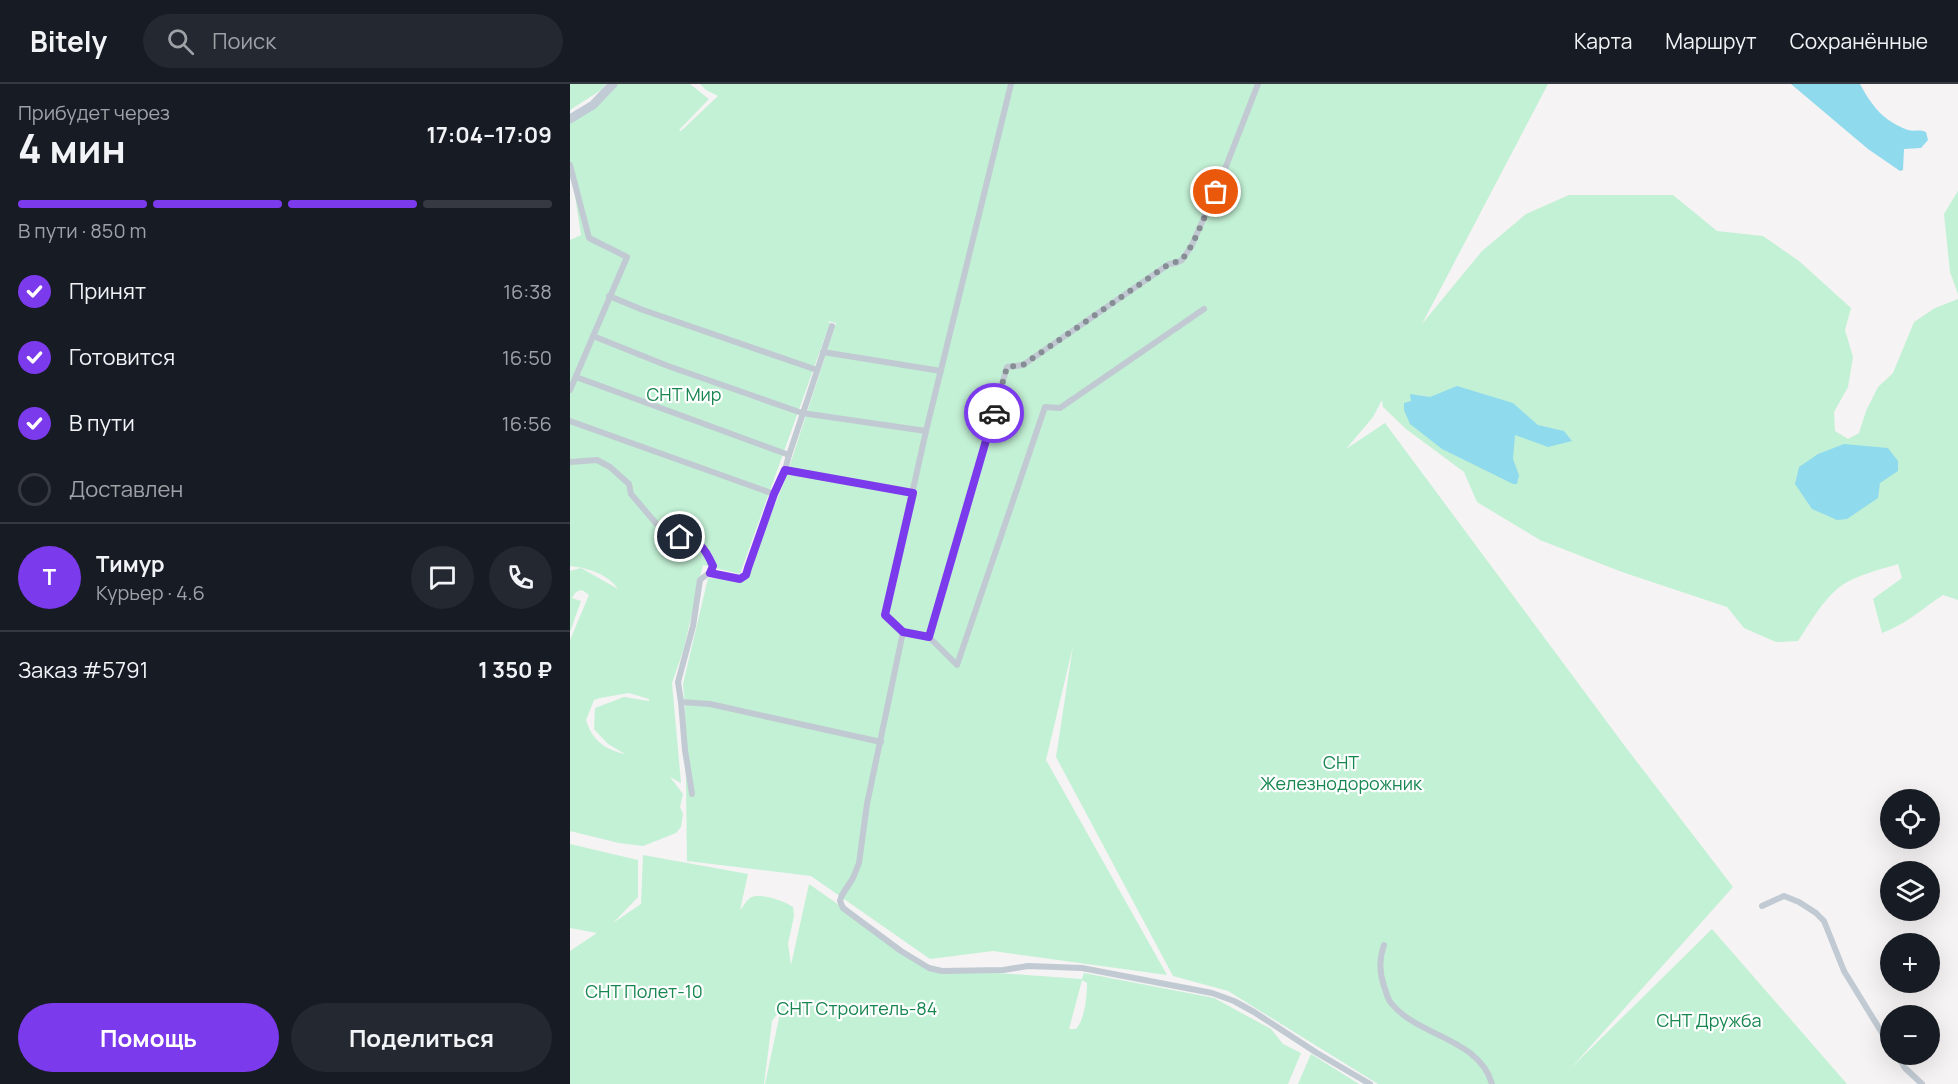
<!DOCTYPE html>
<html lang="ru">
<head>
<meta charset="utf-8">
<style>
	body { margin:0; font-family:Manrope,sans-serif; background:#242831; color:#f1f3f6; height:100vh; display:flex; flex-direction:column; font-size:22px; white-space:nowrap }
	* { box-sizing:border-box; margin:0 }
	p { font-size:20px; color:#9ea1a6 }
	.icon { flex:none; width:33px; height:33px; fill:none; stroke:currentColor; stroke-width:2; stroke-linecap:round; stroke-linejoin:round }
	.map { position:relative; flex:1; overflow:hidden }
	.details { display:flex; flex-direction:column; background:#171b24; width:570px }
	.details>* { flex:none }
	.controls { position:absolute; left:1310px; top:705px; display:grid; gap:12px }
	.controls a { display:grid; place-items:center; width:60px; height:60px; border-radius:50%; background:#171b24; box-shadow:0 6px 24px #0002; font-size:30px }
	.pin { position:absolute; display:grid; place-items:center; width:51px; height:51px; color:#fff; margin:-26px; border:3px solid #fff; border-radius:50%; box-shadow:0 2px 6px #0007 }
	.courier { position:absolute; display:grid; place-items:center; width:60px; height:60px; margin:-30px; border:4px solid #7c3aed; border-radius:50%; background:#fff; color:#222; box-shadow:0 2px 8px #0007 }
	.headline em { font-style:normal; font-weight:700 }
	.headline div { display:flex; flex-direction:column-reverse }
	.headline { display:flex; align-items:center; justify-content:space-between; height:102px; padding:0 18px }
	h1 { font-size:39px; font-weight:700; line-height:45px }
	.bar { display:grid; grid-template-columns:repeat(4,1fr); gap:9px 6px; align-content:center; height:72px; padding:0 18px }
	.bar i { height:8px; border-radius:4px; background:#363941 }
	.bar .active { background:#7c3aed }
	.bar p { grid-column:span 4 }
	.line { display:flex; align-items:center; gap:15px; padding:0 18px; border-top:2px solid #363941 }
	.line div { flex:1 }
	.round { display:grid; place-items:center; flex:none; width:63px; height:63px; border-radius:32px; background:#242831 }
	ol { padding:0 18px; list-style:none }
	li { display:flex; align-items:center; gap:18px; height:66px }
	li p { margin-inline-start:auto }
	li .icon { padding:6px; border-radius:50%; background:#7c3aed; color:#fff; stroke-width:4 }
	li:last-child { color:#9ea1a6 }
	li i { width:33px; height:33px; border:3px solid #363941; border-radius:50% }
	.cta { display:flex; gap:12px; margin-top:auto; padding:12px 18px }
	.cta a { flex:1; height:69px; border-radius:36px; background:#7c3aed; color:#fff; font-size:24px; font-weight:700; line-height:69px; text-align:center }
	.cta a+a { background:#242831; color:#f1f3f6 }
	header { display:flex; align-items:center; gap:36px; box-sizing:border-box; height:84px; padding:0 30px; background:#171b24; border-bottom:2px solid #363941 }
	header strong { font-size:28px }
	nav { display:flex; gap:33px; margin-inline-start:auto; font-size:21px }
	.search { width:420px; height:54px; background:#242831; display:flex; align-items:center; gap:15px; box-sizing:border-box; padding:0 21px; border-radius:33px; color:#9ea1a6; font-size:22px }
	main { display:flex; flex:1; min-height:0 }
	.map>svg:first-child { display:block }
	.green { fill:#c3f1d5; fill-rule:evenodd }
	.water { fill:#90daee }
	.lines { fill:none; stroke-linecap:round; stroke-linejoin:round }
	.street { stroke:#c1cad2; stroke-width:6 }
	.secondary { stroke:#c1cbd6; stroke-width:9 }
	.done { stroke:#868d94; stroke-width:6; stroke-dasharray:0 10.8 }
	.route { stroke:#7c3aed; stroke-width:8 }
	.labels { text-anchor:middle; stroke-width:4.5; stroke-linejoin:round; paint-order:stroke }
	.park-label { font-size:18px; fill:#17864f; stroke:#fff }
</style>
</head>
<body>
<header>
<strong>Bitely</strong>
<div class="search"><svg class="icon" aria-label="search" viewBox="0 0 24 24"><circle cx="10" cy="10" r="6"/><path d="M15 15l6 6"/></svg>Поиск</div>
<nav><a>Карта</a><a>Маршрут</a><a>Сохранённые</a></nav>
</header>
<main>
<section class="details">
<div class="headline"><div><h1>4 мин</h1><p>Прибудет через</p></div><em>17:04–17:09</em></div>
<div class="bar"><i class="active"></i><i class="active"></i><i class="active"></i><i></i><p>В пути · 850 m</p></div>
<ol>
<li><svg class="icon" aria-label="check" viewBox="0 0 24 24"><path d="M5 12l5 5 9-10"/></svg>Принят<p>16:38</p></li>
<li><svg class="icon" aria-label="check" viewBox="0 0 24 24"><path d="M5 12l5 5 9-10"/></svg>Готовится<p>16:50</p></li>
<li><svg class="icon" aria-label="check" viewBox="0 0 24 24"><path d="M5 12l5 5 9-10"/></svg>В пути<p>16:56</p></li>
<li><i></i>Доставлен</li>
</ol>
<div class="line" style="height:108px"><b class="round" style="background:#7c3aed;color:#fff">Т</b><div><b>Тимур</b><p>Курьер · 4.6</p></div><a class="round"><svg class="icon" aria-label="chat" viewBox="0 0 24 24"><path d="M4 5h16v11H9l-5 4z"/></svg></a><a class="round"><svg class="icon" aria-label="phone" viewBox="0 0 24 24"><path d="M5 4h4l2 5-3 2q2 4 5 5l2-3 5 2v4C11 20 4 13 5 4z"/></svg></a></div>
<div class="line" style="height:78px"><div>Заказ #5791</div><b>1 350 ₽</b></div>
<div class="cta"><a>Помощь</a><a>Поделиться</a></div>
</section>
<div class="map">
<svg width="1388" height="1000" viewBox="0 0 1388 1000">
	<rect width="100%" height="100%" fill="#f5f3f3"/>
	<!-- green -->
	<g class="green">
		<polygon points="0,0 36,0 31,6 0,26"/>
		<path d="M46 0H120L139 15 109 46 111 47 148 12 136 6 130 0H978L852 240 912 167 956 130 999 111H1103L1147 147 1193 152 1229 177 1281 224 1275 246 1283 273 1278 303 1264 328 1265 347 1278 355 1289 349 1296 327 1308 303 1323 289 1344 238 1365 224 1388 215V516L1373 511C1353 524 1335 541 1312 549L1303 515 1332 494 1328 480C1309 486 1282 492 1267 505 1251 519 1240 539 1228 557L1206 558 1174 544 1157 523 1052 488 970 456 907 418 894 388 836 345 813 323 812 316 803 333 776 365 815 339 1054 661 1163 803 1001 984 1142 845 1277 1000H808L658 907 603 892 486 673 503 562 476 676 597 891 423 867 360 875 241 792 117 777 115 624 113 600 138 494 174 496 215 396 266 239 257 237 260 239 170 490 133 481 114 564 102 599 111 699 100 693 113 710 110 723 113 730 111 743 106 749 73 762 49 759 0 747V556L19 511 12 506 6 508 2 514 11 517 0 548V487L11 484 48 505C38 490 18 484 0 482V156L11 151 0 79V38ZM59 609 79 615V617L54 613 25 624 24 645 38 660 55 670C35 666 22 656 16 636L24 616 30 614Z"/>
		<polygon points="1388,107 1388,210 1380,188 1374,130"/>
		<path d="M0 760 68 776V813L43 839 71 820 73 771 178 790 170 826C173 823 176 817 180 814 189 808 215 817 223 823L224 832 218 860 221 881 239 800 359 884 512 895 514 889 644 914 701 945 713 960 731 969 718 1000H195L211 925 202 937 194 1000H0V867L27 849 0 844ZM512 896 517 899C517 912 515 935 506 945H499Z"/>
		<polygon points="741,970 789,1000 728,1000"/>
	</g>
	<!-- water -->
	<g class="water">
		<path d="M1221 0H1290C1302 22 1313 37 1338 46 1344 48 1349 45 1356 48L1358 56 1351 64 1334 65 1333 86 1330 87 1298 65Z"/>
		<polygon points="887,302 943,319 968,341 994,347 1002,357 978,363 945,351 943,375 949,391 947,400 943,400 872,365 840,340 834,326 834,319 841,317 840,310 860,313"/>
		<polygon points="1274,360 1318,364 1328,377 1328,387 1310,399 1308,414 1277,435 1267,436 1242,425 1225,400 1229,383 1248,370"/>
	</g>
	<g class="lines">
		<!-- street -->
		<g class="street">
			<polyline points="441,0 356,347 315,531 333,548 359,553 387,581 475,323 490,324 634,225"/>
			<polyline points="0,81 19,154 57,173 0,306"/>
			<polyline points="39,212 73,226 247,286"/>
			<polyline points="262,242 219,371 215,386 204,410 176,491 170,495 140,488 130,496 123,542 108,598 111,618 140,620 311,658"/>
			<polyline points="23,252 98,282 232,329 356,347"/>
			<polyline points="253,268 371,287"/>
			<polyline points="6,293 219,371"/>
			<polyline points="0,337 204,410"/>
			<polyline points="0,378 27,376 40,383 59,400 61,410 90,444 110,453 128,458 137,468 143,482 140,488"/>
			<polyline points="215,386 343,409"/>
			<polyline points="333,548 297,720 289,779 283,794 272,811 270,817 273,824 331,867 359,884 372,887 433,886 458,882 512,884 642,909 664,917 684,928 747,969 800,1000"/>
			<polyline points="359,553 437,283 453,281 599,180 606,179 612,176 622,161 653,90 688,0"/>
			<polyline points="111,618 115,666 122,710"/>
			<polyline points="1192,822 1214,812 1229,818 1246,829 1254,837 1274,887 1320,962"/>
			<path d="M814 861C809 875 809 888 814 902 816 907 817 914 821 919 848 953 909 954 922 1000"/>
			<polyline points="1326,970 1335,984 1352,1000"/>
		</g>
		<!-- secondary -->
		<polyline class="secondary" points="0,35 23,21 43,0"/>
	</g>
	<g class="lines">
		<!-- done -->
		<polyline class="done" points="424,329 437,283 453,281 599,180 612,176 622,161 646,108"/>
		<!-- route -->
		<path class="route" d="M110 453C130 458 134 462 143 482L140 489 170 495 176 491 178 484 204 410 215 386 343 409 315 531 333 548 359 553 424 329"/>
	</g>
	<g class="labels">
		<!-- park labels -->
		<g class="park-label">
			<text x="114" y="317">СНТ Мир</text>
			<text x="771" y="685">СНТ<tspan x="771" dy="21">Железнодорожник</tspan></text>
			<text x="74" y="914">СНТ Полет-10</text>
			<text x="287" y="931">СНТ Строитель-84</text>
			<text x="1139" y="943">СНТ Дружба</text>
		</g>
	</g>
</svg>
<div class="controls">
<a><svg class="icon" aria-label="locate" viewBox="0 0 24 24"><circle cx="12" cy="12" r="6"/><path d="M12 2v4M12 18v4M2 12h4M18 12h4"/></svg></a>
<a><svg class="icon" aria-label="layers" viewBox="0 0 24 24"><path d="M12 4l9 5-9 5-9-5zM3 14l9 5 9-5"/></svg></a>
<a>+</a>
<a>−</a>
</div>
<div class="pin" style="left:646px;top:108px;background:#ea580c"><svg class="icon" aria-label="bag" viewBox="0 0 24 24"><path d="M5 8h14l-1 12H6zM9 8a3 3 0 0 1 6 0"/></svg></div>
<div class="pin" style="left:110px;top:453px;background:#1f2937"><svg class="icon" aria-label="home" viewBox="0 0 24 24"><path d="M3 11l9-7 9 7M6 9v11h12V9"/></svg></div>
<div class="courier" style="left:424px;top:329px"><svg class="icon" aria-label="car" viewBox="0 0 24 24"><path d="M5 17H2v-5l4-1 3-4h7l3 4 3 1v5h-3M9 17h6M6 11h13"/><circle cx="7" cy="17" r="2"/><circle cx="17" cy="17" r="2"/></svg></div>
</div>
</main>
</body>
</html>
